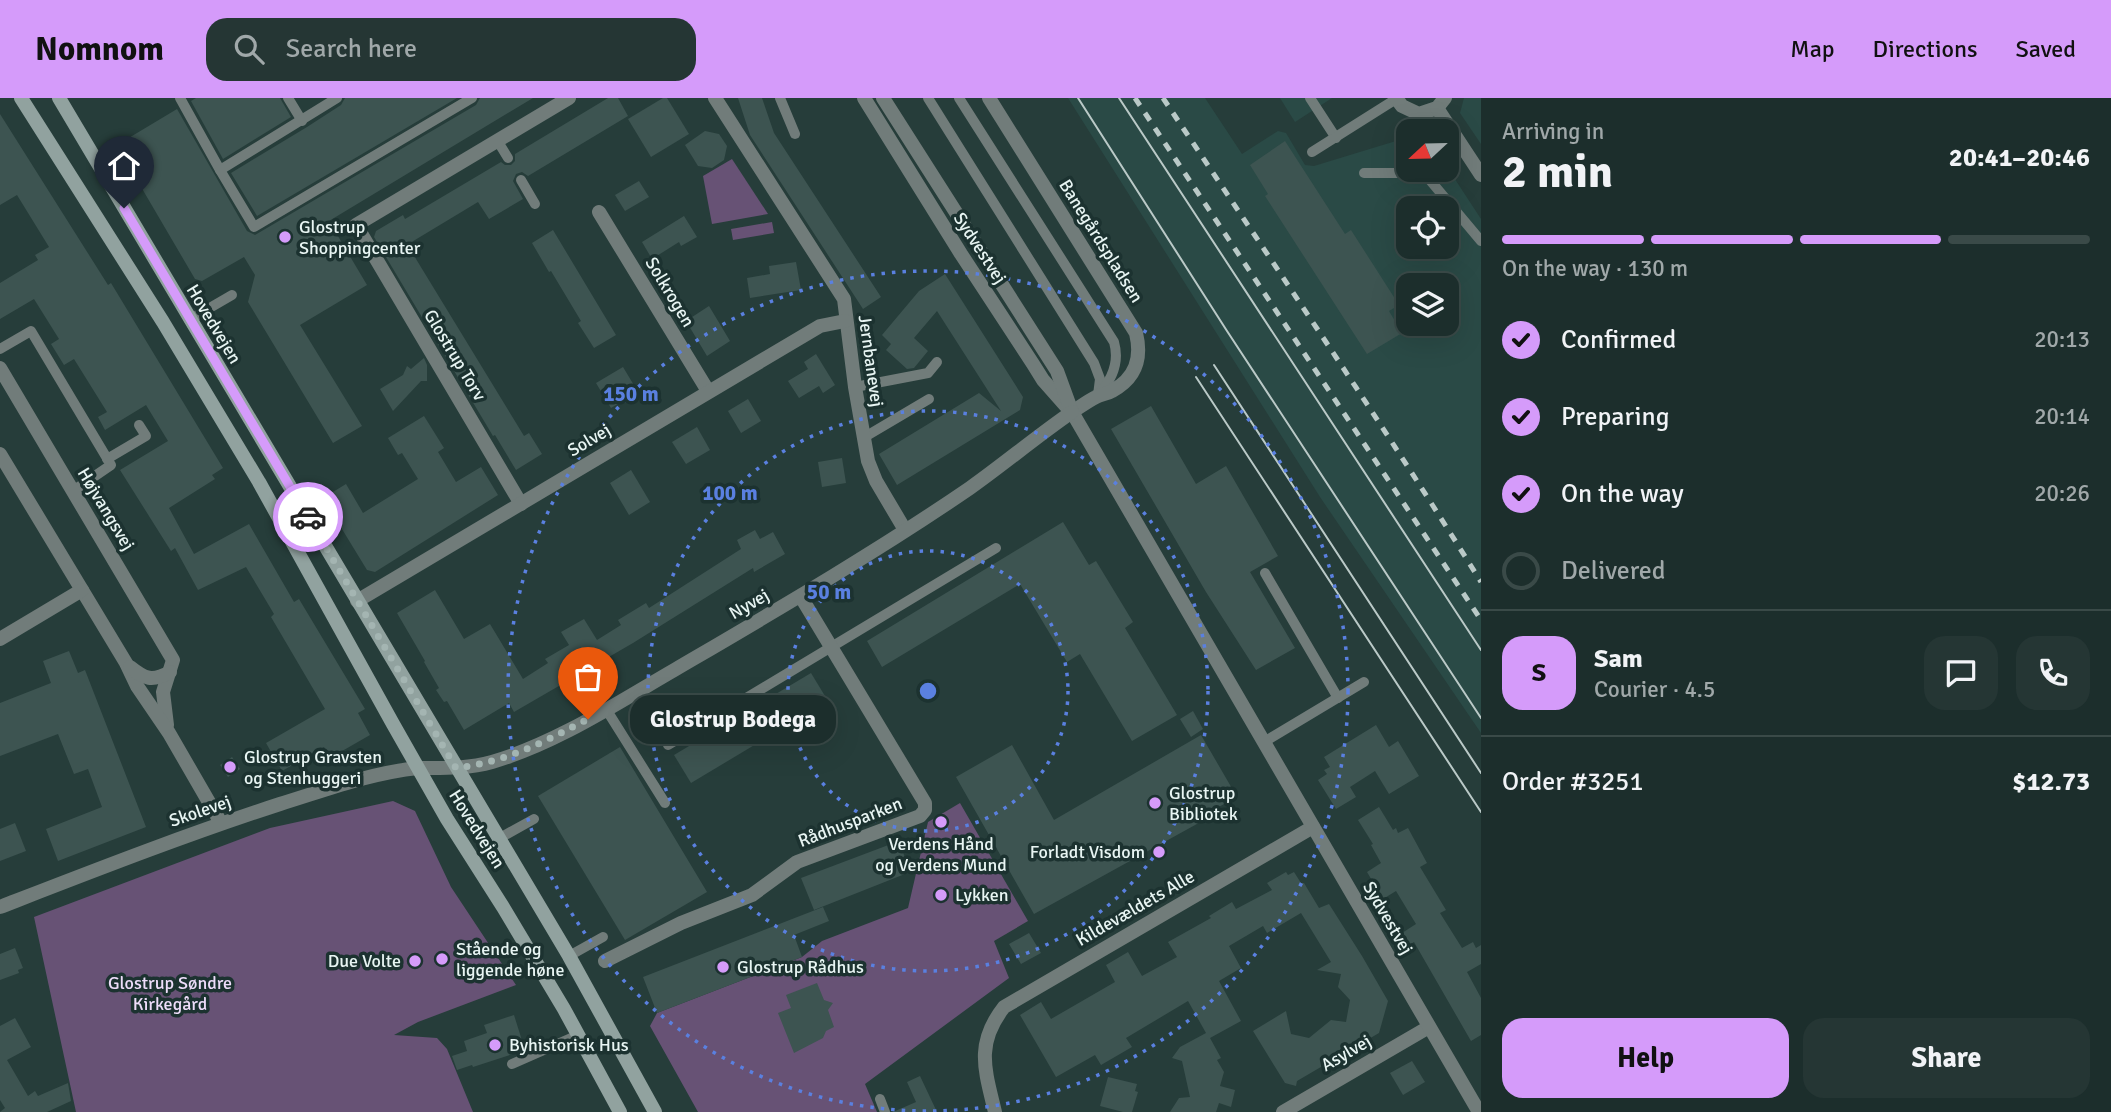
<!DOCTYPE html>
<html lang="en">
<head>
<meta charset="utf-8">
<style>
	body { margin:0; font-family:Signika,sans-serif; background:#253634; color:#f1f3f6; height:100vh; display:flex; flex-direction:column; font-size:26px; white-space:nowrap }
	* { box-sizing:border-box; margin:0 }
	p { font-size:23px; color:#a0a8a9 }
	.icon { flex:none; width:38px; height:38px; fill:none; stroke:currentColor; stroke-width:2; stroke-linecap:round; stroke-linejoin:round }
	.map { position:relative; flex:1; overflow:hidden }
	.side { display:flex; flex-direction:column; background:#1c2e2c; width:630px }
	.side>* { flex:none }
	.needle { width:46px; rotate:248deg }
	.buttons { position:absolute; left:1396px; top:21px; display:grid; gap:14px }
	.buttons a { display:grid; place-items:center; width:63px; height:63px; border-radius:14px; background:#1c2e2c; box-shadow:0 7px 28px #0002,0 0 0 2px #3a4a48; font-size:35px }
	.pin { position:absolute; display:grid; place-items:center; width:60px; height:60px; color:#fff; margin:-72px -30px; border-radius:50% 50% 50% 0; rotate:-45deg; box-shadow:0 0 7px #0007 }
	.pin .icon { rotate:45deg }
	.courier { position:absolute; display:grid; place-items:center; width:70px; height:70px; margin:-35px; border:5px solid #d59bfa; border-radius:50%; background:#fff; color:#222; box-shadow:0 2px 9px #0007 }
	.bubble { position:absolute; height:49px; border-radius:21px; background:#1c2e2c; box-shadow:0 7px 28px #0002,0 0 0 2px #3a4a48; font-size:23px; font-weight:700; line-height:49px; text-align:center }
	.headline em { font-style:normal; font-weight:700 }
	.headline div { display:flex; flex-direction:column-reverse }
	.headline { display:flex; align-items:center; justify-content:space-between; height:119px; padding:0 21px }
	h1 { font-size:46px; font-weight:700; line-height:52px }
	.bar { display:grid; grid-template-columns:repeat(4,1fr); gap:10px 7px; align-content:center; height:84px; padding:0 21px }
	.bar i { height:9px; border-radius:5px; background:#3a4a48 }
	.bar .current { background:#d59bfa }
	.bar p { grid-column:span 4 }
	.line { display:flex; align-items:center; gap:18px; padding:0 21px; border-top:2px solid #3a4a48 }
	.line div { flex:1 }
	.round { display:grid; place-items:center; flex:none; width:74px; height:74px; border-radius:21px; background:#253634 }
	ol { padding:0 21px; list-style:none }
	li { display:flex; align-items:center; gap:21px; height:77px }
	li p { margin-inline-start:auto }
	li .icon { padding:7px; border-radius:50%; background:#d59bfa; color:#111; stroke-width:4 }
	li:last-child { color:#a0a8a9 }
	li i { width:38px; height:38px; border:4px solid #3a4a48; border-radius:50% }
	.cta { display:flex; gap:14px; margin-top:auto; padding:14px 21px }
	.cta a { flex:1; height:80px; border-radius:21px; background:#d59bfa; color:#111; font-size:28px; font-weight:700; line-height:80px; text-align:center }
	.cta a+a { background:#253634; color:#f1f3f6 }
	header { display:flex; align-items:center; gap:42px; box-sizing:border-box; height:98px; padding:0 35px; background:#d59bfa; color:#111 }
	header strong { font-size:33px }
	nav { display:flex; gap:38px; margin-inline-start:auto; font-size:24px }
	.search { width:490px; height:63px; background:#253634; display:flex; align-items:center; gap:18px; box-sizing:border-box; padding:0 24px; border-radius:21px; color:#a0a8a9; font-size:26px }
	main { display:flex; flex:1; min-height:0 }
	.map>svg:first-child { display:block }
	.built { fill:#2a4a46; fill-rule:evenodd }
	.green { fill:#675275 }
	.building { fill:#3d5451 }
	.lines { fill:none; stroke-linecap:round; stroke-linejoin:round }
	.service { stroke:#717c7a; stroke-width:10 }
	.minor { stroke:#717c7a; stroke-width:14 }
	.tertiary { stroke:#717c7a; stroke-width:14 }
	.secondary { stroke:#91a29f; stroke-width:14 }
	.tram { stroke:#bac9c7; stroke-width:2 }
	.rail { stroke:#bac9c7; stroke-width:5; stroke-dasharray:9 9; stroke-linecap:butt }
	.done { stroke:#a4b5b2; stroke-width:7; stroke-dasharray:0 12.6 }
	.route { stroke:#d59bfa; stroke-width:9 }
	.ring { fill:none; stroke:#5a80e0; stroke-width:3.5; stroke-dasharray:3.5 7 }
	.poi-dot { fill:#d59bfa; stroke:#1c3230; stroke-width:2.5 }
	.labels { text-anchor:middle; stroke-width:7; stroke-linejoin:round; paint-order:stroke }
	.poi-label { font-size:18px; fill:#e8f5f3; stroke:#1c3230; text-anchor:start }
	.street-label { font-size:18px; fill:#e8f5f3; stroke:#1c3230 }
	.park-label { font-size:18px; fill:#eeddfa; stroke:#1c3230 }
	.centre { fill:#5a80e0; stroke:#1c3230; stroke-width:3.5 }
	.ring-label { font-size:21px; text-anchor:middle; font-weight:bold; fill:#5a80e0; stroke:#1c3230; stroke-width:7; stroke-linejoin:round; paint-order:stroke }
</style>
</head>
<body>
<header>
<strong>Nomnom</strong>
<div class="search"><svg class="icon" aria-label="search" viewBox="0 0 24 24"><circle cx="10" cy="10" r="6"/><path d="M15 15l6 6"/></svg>Search here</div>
<nav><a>Map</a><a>Directions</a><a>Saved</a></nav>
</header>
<main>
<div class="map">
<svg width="1481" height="1014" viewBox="0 0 1481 1014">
	<rect width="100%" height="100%" fill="#263d3a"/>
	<!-- built -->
	<g class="built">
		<path d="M1068 0H1205L1242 56 1278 33 1286 35 1305 67 1314 68 1409 39V72H1447V69L1481 121V635L1320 399ZM1409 110H1447V149H1409ZM1409 187H1447V226H1409Z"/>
		<polygon points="1280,0 1332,0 1295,24"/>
		<polygon points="1464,0 1481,0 1481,46 1460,15"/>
	</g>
	<!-- green -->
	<g class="green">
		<polygon points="732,61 768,116 712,126 703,78"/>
		<polygon points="772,124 774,135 733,142 731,131"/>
		<polygon points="393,703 415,713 451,789 516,887 418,924 394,937 437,940 447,951 473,1014 76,1014 34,819 270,730"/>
		<polygon points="960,705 1028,823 994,843 1009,880 865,986 877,1014 698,1014 650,928 657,915 802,859 822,843 908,810 928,724"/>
	</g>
	<!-- building -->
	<g class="building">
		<polygon points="196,0 280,0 291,19 223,61 191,3"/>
		<polygon points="345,0 457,0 257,118 231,75 307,29 341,7"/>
		<polygon points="480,0 533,0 329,123 367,187 300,227 362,328 333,345 248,204 255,177 244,159 202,183 195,181 120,53 122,44 177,11 247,133 255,137 476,7"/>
		<polygon points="608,0 618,0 628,18 528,78 522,74 516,76 513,83 523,101 489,121 478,104 410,145 416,161 524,338 529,335 542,356 516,372 495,337 493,338 374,139 376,133 403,117 405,121 501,64 505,67 511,67 515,63 515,56"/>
		<polygon points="663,0 667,0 689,36 651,59 628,21"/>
		<polygon points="738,0 762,0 774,35 881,199 863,211 750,37"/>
		<polygon points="0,16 108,187 111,185 223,370 212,377 215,381 169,410 194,456 249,426 294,504 299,501 365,611 358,615 370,637 330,660 324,649 282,673 266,645 325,611 271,519 274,516 246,469 198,492 175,450 171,453 120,372 168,343 146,307 105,332 98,319 107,314 74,261 64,267 51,246 59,241 34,201 0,221 0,185 38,162 35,157 49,149 17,97 0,107"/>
		<polygon points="705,33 719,36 727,48 724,62 712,70 698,68 685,47"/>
		<polygon points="1285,43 1345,136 1351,132 1399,207 1389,213 1402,235 1367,256 1265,98 1268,96 1250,67"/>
		<polygon points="639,83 649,99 625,113 615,97"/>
		<polygon points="684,118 697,139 681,148 679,144 652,161 642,144"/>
		<polygon points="553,132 616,237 594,250 578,225 581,223 551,173 549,174 532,145"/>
		<polygon points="796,164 801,192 750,200 747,180 770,176 769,168"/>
		<polygon points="945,176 1023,299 1020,312 897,387 879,356 979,295 1001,313 937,213 914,240 928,253 914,270 907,271 886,252 891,246 882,237 919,193"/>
		<polygon points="709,208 730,243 707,258 686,223"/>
		<polygon points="816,256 835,287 823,295 819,288 799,300 788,283 808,271 804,264"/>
		<polygon points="424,260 427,267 427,283 421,283 393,313 380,291 403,277 407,268 411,271"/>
		<polygon points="623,269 638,294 611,310 596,285"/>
		<polygon points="748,301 761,323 741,335 728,313"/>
		<polygon points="1151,308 1196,386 1226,368 1278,458 1250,474 1295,550 1256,572 1206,494 1111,331"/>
		<polygon points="424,318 444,350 438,354 456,384 481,369 498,397 375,474 367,472 323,400 346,386 363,415 418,381 402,355 398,357 388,340"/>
		<polygon points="697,329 710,352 686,366 672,344"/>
		<polygon points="842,360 846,385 822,389 818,364"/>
		<polygon points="631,372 650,404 629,417 610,385"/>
		<polygon points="1063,424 1089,467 1096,463 1133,524 1125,530 1177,617 1132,643 1080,556 1067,564 1020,486 882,569 867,543"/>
		<polygon points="755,432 760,441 773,434 785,456 754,474 753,470 633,545 514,614 509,605 464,632 447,603 444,604 436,592 439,590 424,564 425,563 397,515 435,492 464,541 490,526 523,581 548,565 545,561 569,547 561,534 584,521 597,542 621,527 618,522 646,505 649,510 741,451 737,442"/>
		<polygon points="69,553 78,575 85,572 146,729 58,763 46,731 102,709 88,671 74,676 58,636 0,658 0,605 51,585 43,563"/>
		<polygon points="811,575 828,603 691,685 674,657"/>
		<polygon points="1193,613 1203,631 1191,639 1180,621"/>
		<polygon points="1376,627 1389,649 1398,643 1419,678 1389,696 1375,673 1350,689 1356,699 1336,711 1318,682 1327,676 1324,672 1330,669 1324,659"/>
		<polygon points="1201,637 1237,699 1213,712 1215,716 1034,816 956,679 1012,647 1054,722"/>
		<polygon points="620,649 707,794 625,842 538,698"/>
		<polygon points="232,659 240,671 228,679 220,667"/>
		<polygon points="1379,709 1393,732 1396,730 1398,735 1408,730 1427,765 1420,769 1446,812 1440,815 1462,850 1473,844 1476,850 1481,847 1481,866 1467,874 1481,900 1481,937 1471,943 1414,844 1409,847 1402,835 1416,826 1396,793 1383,801 1367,774 1381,765 1371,747 1373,746 1358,722"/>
		<polygon points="15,725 26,753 0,763 0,731"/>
		<polygon points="899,743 910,774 814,812 801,780"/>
		<polygon points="1286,774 1288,777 1294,774 1301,785 1304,785 1319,810 1329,806 1362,858 1388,903 1379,935 1297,983 1296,988 1285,985 1253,933 1286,913 1291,936 1309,940 1331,922 1346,924 1350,902 1338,889 1341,876 1317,872 1331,864 1301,815 1267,835 1263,828 1229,848 1241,870 1219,883 1241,923 1210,940 1221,960 1217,962 1224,974 1220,988 1235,992 1231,1009 1219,1005 1216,1014 1170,1014 1179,1000 1190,999 1182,963 1172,960 1180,949 1206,935 1188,903 1126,940 1132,949 1101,967 1095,957 1056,979 1020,917 1041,904 1051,921 1115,884 1106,867 1128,854 1142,878 1177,859 1168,844 1211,820 1209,818 1232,804 1236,811 1272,792 1267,785"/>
		<polygon points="823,809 829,823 794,837 802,859 657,915 643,879"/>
		<polygon points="1029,835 1041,855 1021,866 1009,846"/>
		<polygon points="15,850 23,870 18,872 19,875 0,882 0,856"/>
		<polygon points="817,885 824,902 833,905 828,912 834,929 826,933 823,940 794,955 778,915 791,910 786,897"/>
		<polygon points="514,917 525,952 473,969 472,967 457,972 452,958 467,953 464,943 487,935 484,927"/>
		<polygon points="15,920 31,949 7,962 28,998 35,993 38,998 68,985 71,1003 47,1014 0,1014 5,1010 0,1002 0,928"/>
		<polygon points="1412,963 1425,984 1403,997 1390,975"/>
		<polygon points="920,978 937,1014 893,1014 916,1004 907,984"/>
		<polygon points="1108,979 1137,986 1135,993 1138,994 1132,1014 1123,1014 1100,1008"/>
	</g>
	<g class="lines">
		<!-- service -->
		<g class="service">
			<polyline points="180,0 220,72"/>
			<polyline points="288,0 302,23"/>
			<polyline points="337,0 220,72 254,129 472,0"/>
			<polyline points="780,0 795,36"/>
			<polyline points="928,0 1094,265 1100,281 1098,297"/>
			<path d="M959 0 1114 244C1120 265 1112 282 1098 297"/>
			<polyline points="1310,0 1336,40"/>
			<polyline points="497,42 508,60"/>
			<polyline points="1312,54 1396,1"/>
			<polyline points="1364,75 1424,75 1481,143"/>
			<polyline points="521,82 535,106"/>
			<polyline points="189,222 232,197"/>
			<polyline points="0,251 31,233 111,367 73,393"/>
			<polyline points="855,289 928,275 937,264"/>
			<polyline points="863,340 929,301"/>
			<polyline points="107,361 146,338 139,327"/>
			<polyline points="1265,475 1338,600"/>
			<polyline points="606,611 665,705"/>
			<polyline points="1264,644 1364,584"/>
			<polyline points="668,647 996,450"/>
			<polyline points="498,741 534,721"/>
			<polyline points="569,858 603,839"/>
			<polyline points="512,966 578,937"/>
			<polyline points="880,1001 885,1014"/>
		</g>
		<!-- minor -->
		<g class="minor">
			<polyline points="715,0 844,201 855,289 868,363 876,383 905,432"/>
			<path d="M989 0 1136 235C1142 260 1136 280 1112 293 1107 296 1101 296 1096 299 1088 303 1080 309 1072 314"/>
			<polyline points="599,114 708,293"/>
			<polyline points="0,270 173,562 163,594 167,627"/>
			<polyline points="0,356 126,565 137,588 169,635 221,725"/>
			<polyline points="521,406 356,127 569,0"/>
			<polyline points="357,503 820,228 845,223"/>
			<polyline points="0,541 82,492"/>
			<path d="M130 569C145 581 152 584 170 574"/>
			<path d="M0 809C93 773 185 737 280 706 326 692 370 675 418 670"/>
			<polyline points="605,863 681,825 752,797 797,764 920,718 925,712 925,705 801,499"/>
			<path d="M995 1014C985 972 975 946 1004 909L1313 729"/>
			<polyline points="1283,1014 1429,929"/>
		</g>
		<!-- tertiary -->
		<g class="tertiary">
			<polyline points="864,0 961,156 1033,266 1043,282 1066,308"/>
			<polyline points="883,0 1057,273 1072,314 1479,1014"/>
			<polyline points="1396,0 1402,8 1419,16 1437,10 1445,0"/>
			<polyline points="1437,10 1481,77"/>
			<path d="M418 670C442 670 468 671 492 664 557 645 617 605 676 571 775 513 875 455 970 390 1004 366 1037 338 1072 314"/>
		</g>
		<!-- secondary -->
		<g class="secondary">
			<polyline points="21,0 163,224 259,384 393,626 447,721 503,809 564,911 620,1014"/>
			<polyline points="59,0 569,858 655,1014"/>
		</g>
		<!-- tram -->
		<g class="tram">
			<polyline points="1078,0 1227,233 1481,620"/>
			<polyline points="1119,0 1481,552"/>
			<polyline points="1214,267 1481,675"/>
			<polyline points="1196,279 1481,714"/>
		</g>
		<!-- rail -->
		<g class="rail">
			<polyline points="1135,0 1481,522"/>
			<path d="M1163 0C1270 161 1379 320 1481 484"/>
		</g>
	</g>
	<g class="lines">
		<!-- done -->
		<path class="done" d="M308 419 456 670C506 664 544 644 588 621"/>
		<!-- route -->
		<polyline class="route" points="124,110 308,419"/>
	</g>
	<!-- distance rings -->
	<g class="ring">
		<circle cx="928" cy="593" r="140"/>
		<circle cx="928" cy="593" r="280"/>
		<circle cx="928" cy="593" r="420"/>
	</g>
	<!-- markers -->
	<g class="poi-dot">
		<circle cx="285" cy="139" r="7"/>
		<circle cx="230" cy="669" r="7"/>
		<circle cx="1155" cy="705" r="7"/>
		<circle cx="941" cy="724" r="7"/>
		<circle cx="1159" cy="754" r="7"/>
		<circle cx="941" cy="797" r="7"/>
		<circle cx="442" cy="861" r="7"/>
		<circle cx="415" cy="863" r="7"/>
		<circle cx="723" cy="869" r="7"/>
		<circle cx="495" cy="947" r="7"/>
	</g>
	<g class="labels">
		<!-- poi labels -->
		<g class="poi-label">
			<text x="299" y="135">Glostrup<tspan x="299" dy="21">Shoppingcenter</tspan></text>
			<text x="244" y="665">Glostrup Gravsten<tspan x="244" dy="21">og Stenhuggeri</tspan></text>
			<text x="1169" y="701">Glostrup<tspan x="1169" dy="21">Bibliotek</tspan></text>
			<text x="941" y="752" text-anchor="middle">Verdens Hånd<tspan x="941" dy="21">og Verdens Mund</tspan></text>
			<text x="1145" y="760" text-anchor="end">Forladt Visdom</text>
			<text x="955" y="803">Lykken</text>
			<text x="456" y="857">Stående og<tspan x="456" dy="21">liggende høne</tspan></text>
			<text x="401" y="869" text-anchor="end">Due Volte</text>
			<text x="737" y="875">Glostrup Rådhus</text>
			<text x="509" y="953">Byhistorisk Hus</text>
		</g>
		<!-- street labels -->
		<g class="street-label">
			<text transform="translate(1101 143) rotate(58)" y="6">Banegårdspladsen</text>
			<text transform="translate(980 150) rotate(57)" y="6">Sydvestvej</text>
			<text transform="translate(670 194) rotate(59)" y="6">Solkrogen</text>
			<text transform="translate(214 226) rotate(59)" y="6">Hovedvejen</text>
			<text transform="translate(455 257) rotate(59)" y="6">Glostrup Torv</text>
			<text transform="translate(871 263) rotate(82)" y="6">Jernbanevej</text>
			<text transform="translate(589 342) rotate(-31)" y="6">Solvej</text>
			<text transform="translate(106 411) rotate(59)" y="6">Højvangsvej</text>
			<text transform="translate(749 506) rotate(-30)" y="6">Nyvej</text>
			<text transform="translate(200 713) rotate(-19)" y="6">Skolevej</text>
			<text transform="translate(850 724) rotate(-21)" y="6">Rådhusparken</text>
			<text transform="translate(477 731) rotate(58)" y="6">Hovedvejen</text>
			<text transform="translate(1135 810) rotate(-30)" y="6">Kildevældets Alle</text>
			<text transform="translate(1388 820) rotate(60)" y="6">Sydvestvej</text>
			<text transform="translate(1346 955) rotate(-30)" y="6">Asylvej</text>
		</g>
		<!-- park labels -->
		<g class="park-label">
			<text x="170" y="891">Glostrup Søndre<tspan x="170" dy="21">Kirkegård</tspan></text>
		</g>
	</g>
	<circle cx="928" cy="593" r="10" class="centre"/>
	<g class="ring-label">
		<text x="631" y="303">150 m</text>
		<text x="730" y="402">100 m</text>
		<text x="829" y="501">50 m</text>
	</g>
</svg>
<div class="buttons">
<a><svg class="needle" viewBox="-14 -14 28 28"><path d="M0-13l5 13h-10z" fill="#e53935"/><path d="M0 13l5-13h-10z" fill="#a0a8a9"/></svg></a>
<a><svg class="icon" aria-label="locate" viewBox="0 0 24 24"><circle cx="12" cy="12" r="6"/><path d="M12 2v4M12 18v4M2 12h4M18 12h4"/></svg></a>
<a><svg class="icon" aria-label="layers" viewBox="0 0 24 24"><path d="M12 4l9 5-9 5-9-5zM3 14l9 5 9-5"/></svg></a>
</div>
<div class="pin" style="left:588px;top:621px;background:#ea580c"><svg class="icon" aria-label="bag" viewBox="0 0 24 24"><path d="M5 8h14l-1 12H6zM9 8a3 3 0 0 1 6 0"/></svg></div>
<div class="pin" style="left:124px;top:110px;background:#1f2937"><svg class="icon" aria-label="home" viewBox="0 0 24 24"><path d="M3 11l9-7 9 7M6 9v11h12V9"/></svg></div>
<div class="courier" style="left:308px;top:419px"><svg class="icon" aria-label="car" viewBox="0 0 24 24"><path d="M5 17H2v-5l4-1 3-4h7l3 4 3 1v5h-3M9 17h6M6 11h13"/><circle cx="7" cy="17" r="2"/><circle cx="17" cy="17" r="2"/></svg></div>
<div class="bubble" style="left:630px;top:597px;width:206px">Glostrup Bodega</div>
</div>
<section class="side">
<div class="headline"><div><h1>2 min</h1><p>Arriving in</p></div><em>20:41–20:46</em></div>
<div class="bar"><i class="current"></i><i class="current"></i><i class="current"></i><i></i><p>On the way · 130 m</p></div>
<ol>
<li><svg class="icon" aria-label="check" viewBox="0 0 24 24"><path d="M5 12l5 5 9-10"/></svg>Confirmed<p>20:13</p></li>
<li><svg class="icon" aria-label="check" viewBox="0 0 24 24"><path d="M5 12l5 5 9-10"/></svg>Preparing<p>20:14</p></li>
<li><svg class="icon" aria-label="check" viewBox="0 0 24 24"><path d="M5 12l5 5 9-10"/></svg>On the way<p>20:26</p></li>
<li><i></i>Delivered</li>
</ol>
<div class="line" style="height:126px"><b class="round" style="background:#d59bfa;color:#111">S</b><div><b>Sam</b><p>Courier · 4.5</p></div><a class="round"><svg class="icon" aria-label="chat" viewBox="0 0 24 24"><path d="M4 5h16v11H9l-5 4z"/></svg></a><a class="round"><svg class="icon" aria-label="phone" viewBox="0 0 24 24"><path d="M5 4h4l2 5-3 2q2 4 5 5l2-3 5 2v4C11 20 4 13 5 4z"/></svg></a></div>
<div class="line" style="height:91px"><div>Order #3251</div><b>$12.73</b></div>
<div class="cta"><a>Help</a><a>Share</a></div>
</section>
</main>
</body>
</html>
